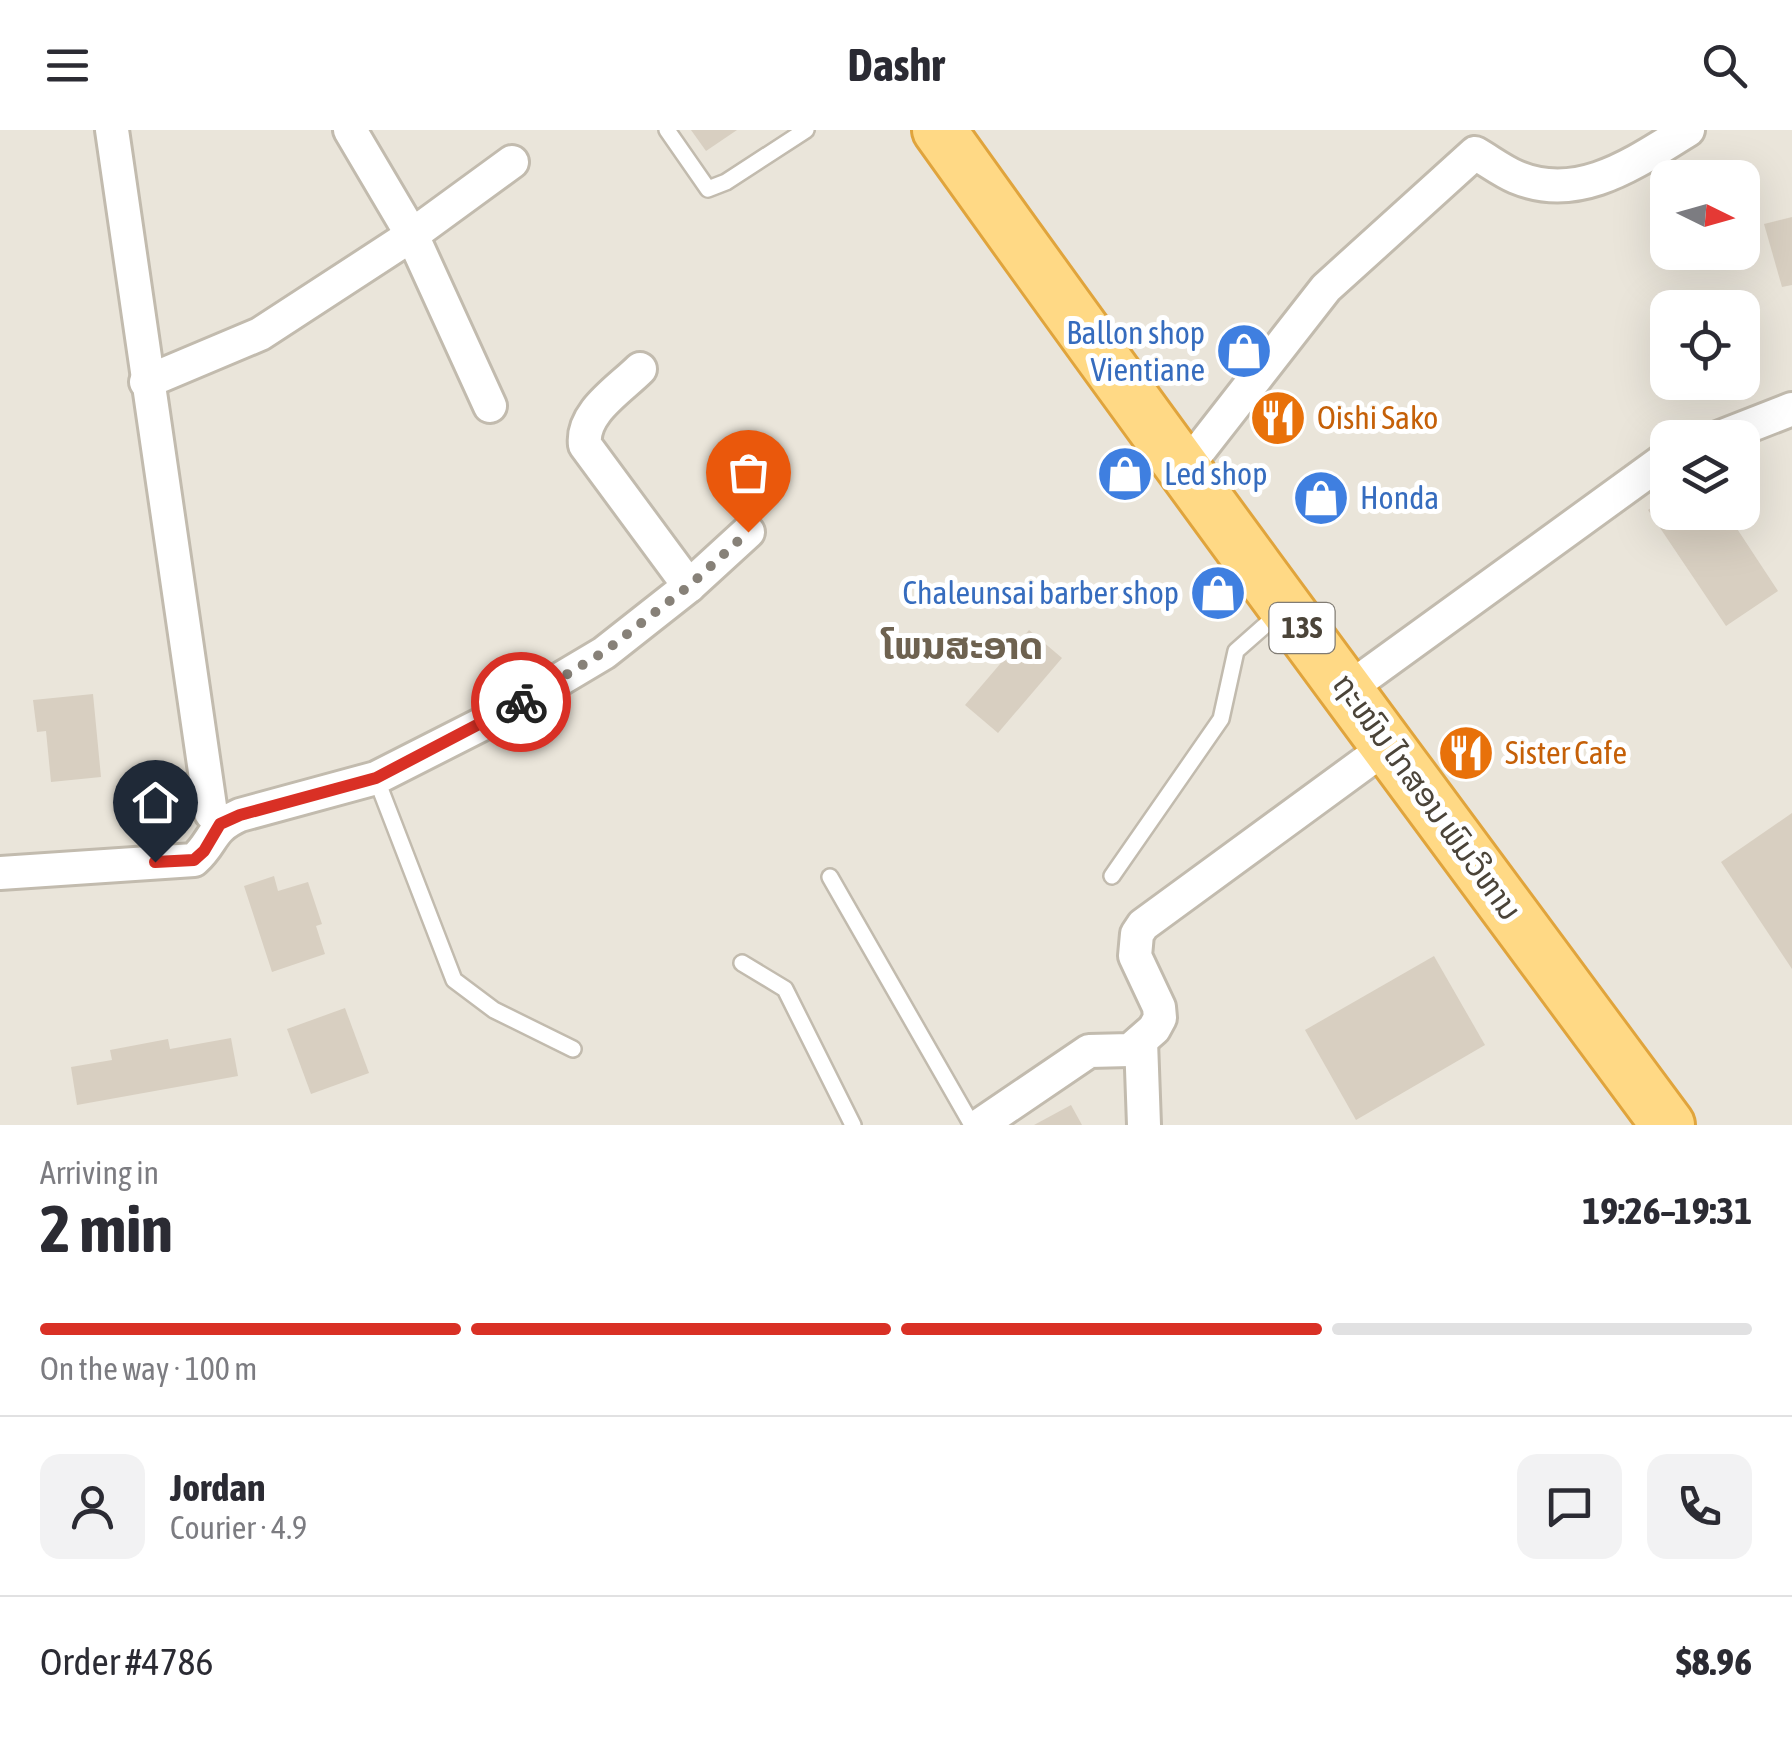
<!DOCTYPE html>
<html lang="en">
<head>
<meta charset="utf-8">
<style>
	body { margin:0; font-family:"Asap Condensed","Noto Sans Lao",sans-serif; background:#f2f2f3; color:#2b2b33; height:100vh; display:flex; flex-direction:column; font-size:38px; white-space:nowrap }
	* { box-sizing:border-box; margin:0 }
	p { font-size:32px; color:#7c7c81 }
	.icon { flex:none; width:55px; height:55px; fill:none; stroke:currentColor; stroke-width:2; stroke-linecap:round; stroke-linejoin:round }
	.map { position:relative; height:995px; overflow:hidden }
	.drawer { display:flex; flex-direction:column; background:#fff; flex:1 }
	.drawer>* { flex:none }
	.needle { width:65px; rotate:95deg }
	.controls { position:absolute; left:1650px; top:30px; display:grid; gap:20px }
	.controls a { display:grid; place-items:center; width:110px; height:110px; border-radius:20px; background:#fff; box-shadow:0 10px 40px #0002; font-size:50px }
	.pin { position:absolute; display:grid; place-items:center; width:85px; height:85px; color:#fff; margin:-102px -42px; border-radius:50% 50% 50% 0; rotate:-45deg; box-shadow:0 0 10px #0007 }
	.pin .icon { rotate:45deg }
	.courier { position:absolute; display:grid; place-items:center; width:100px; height:100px; margin:-50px; border:8px solid #d93025; border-radius:50%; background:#fff; color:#222; box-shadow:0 2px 12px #0007 }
	.head em { font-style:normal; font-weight:700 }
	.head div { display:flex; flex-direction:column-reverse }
	.head { display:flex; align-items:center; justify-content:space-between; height:170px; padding:0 40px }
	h1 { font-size:65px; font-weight:700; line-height:75px }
	.bar { display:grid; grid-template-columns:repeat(4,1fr); gap:15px 10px; align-content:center; height:120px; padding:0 40px }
	.bar i { height:12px; border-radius:8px; background:#e1e1e2 }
	.bar .selected { background:#d93025 }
	.bar p { grid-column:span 4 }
	.line { display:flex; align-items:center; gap:25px; padding:0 40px; border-top:2px solid #e1e1e2 }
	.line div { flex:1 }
	.round { display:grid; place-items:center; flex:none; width:105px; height:105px; border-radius:20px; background:#f2f2f3 }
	header { display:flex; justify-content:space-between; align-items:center; height:130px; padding:0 40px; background:#fff; font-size:45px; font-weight:700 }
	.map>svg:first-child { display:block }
	.residential { fill:#eae5da; fill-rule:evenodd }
	.building { fill:#d8cfc1 }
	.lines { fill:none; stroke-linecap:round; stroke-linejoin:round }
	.service-casing { stroke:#c2bbae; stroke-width:20 }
	.minor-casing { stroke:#c2bbae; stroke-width:38 }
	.trunk-casing { stroke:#e0a43c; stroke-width:58 }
	.service { stroke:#fff; stroke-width:15 }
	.minor { stroke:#fff; stroke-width:32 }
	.trunk { stroke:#ffd985; stroke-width:52 }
	.done { stroke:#878178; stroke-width:10; stroke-dasharray:0 18 }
	.route { stroke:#d93025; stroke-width:12 }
	.labels { text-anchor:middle; stroke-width:10; stroke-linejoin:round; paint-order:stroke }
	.shield { fill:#fff; stroke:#817c74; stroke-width:2.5 }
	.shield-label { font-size:30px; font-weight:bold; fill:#4b4439 }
	.shop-label { font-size:32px; fill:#366cbe; stroke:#fff; text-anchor:end }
	.food-label { font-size:32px; fill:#c56008; stroke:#fff; text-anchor:start }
	.street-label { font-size:32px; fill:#4b4439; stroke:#fff }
	.quarter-label { font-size:38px; font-weight:bold; fill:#6e6250; stroke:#fff }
</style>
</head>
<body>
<header><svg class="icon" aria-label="menu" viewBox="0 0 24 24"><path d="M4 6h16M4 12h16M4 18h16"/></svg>Dashr<svg class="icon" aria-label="search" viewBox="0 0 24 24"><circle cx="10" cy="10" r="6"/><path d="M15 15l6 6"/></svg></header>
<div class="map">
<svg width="1792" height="995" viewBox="0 0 1792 995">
	<rect width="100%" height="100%" fill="#f6f3ec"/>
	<!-- residential -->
	<path class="residential" d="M0 0H1792V995H0ZM1668 48H1742V122H1668ZM1668 178H1742V252H1668ZM1668 308H1742V382H1668Z"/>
	<!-- building -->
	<g class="building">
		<polygon points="691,0 737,0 706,21"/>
		<polygon points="1792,87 1792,155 1782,157 1764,94"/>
		<polygon points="1668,367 1668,382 1726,382 1778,461 1726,496 1648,380"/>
		<polygon points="1029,500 1062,528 998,603 965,575"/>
		<polygon points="93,564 101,647 51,652 46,601 37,602 33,570"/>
		<polygon points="1792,683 1792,839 1721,732"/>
		<polygon points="274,746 278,761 308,752 322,794 316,796 325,824 272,842 244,756"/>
		<polygon points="1434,826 1485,915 1356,990 1305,900"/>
		<polygon points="345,878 369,943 311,964 287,899"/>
		<polygon points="231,908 238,946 77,975 71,937 112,930 110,920 168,909 170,919"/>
		<polygon points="1071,975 1082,995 1034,995"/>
	</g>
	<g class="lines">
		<!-- service casing -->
		<g class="service-casing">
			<g id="service">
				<polyline points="667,0 708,59 726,52 806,0"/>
				<polyline points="376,648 454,850 494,880 573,919"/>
				<polyline points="1112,746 1221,589 1236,521 1279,483"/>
				<polyline points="830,747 972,995"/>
				<polyline points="742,833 785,859 853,995"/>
			</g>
		</g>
		<!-- minor casing -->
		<g class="minor-casing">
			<g id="minor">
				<polyline points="112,0 211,683 221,694"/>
				<polyline points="350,0 412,105 490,276"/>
				<path d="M640 239C619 260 581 283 585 315L689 456"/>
				<polyline points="146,252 260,204 412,105 512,32"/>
				<polyline points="1718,308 1792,279"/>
				<path d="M1198 322 1326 158 1475 23C1489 31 1502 41 1516 47 1580 74 1637 31 1688 0"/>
				<polyline points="1366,546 1668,327"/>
				<path d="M0 743 194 730C215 711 209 699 240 685L376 648 498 586 604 523 689 456 748 402"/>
				<polyline points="1141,911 1144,995"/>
				<polyline points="980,995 1089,921 1130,920 1154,899 1160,888 1159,877 1135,826 1137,804 1143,795 1389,615"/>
			</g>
		</g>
		<!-- trunk casing -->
		<g class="trunk-casing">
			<path id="trunk" d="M939 0C1178 335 1423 664 1668 995"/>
		</g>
		<!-- service -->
		<use href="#service" class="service"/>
		<!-- minor -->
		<use href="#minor" class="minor"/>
		<!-- trunk -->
		<use href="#trunk" class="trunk"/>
	</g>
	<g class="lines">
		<!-- done -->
		<polyline class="done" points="521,572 604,522 689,456 748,402"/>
		<!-- route -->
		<polyline class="route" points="155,732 194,730 204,721 220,694 240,685 376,648 521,572"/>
	</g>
	<!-- icons -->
	<defs>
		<g id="shop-disc" transform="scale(2.875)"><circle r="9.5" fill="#3f7fe0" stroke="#fff"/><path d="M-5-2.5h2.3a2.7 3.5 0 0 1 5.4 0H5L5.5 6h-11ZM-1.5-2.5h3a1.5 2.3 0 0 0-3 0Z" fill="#fff"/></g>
		<g id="restaurant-disc" transform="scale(2.875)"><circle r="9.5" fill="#e8710a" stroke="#fff"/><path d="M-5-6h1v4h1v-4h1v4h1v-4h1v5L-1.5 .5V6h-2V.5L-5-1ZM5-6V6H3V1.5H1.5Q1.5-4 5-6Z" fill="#fff"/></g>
	</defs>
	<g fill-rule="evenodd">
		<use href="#shop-disc" x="1244" y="221"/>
		<use href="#restaurant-disc" x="1278" y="288"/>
		<use href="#shop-disc" x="1125" y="344"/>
		<use href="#shop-disc" x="1321" y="368"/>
		<use href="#shop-disc" x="1218" y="463"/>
		<use href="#restaurant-disc" x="1466" y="623"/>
	</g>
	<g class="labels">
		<!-- shield labels -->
		<rect class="shield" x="1269.5" y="473" width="65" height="50" rx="8"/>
		<g class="shield-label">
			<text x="1302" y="508">13S</text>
		</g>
		<!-- shop labels -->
		<g class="shop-label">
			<text x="1205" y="214">Ballon shop<tspan x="1205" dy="37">Vientiane</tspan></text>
			<text x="1164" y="355" text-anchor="start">Led shop</text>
			<text x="1360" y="379" text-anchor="start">Honda</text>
			<text x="1179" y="474">Chaleunsai barber shop</text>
		</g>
		<!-- food labels -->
		<g class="food-label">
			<text x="1317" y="299">Oishi Sako</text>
			<text x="1505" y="634">Sister Cafe</text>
		</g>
		<!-- street labels -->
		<g class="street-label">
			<text transform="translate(1427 667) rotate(54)" y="11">ຖະໜົນ ໄກສອນ ພົມວິຫານ</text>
		</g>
		<!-- quarter labels -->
		<g class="quarter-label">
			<text x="962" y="529">ໂພນສະອາດ</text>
		</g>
	</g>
</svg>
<div class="controls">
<a><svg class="needle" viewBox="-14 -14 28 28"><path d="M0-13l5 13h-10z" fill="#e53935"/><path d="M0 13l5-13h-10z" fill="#7c7c81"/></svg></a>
<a><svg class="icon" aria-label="locate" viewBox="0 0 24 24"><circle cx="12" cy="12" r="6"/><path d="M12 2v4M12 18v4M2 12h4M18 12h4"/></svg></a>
<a><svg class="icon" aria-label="layers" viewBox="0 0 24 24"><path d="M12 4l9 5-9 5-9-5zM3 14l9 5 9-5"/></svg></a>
</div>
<div class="pin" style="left:748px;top:402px;background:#ea580c"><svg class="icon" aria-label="bag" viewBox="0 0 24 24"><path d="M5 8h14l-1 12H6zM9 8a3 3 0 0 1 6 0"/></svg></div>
<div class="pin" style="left:155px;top:732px;background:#1f2937"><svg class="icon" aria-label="home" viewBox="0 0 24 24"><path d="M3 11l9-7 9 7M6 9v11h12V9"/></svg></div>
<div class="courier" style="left:521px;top:572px"><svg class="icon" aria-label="bike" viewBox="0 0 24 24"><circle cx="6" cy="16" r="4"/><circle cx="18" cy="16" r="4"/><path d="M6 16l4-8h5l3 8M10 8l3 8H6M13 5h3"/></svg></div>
</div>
<section class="drawer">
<div class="head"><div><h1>2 min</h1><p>Arriving in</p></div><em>19:26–19:31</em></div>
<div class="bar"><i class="selected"></i><i class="selected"></i><i class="selected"></i><i></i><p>On the way · 100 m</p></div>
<div class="line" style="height:180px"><a class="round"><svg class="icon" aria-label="person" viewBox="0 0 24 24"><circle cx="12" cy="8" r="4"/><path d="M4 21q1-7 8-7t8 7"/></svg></a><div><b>Jordan</b><p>Courier · 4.9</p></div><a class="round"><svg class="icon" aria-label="chat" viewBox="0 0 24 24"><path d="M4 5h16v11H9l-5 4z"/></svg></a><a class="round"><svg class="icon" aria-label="phone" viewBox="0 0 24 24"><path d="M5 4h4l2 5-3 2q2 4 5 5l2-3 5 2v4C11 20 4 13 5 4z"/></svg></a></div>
<div class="line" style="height:130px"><div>Order #4786</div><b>$8.96</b></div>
</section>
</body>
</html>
